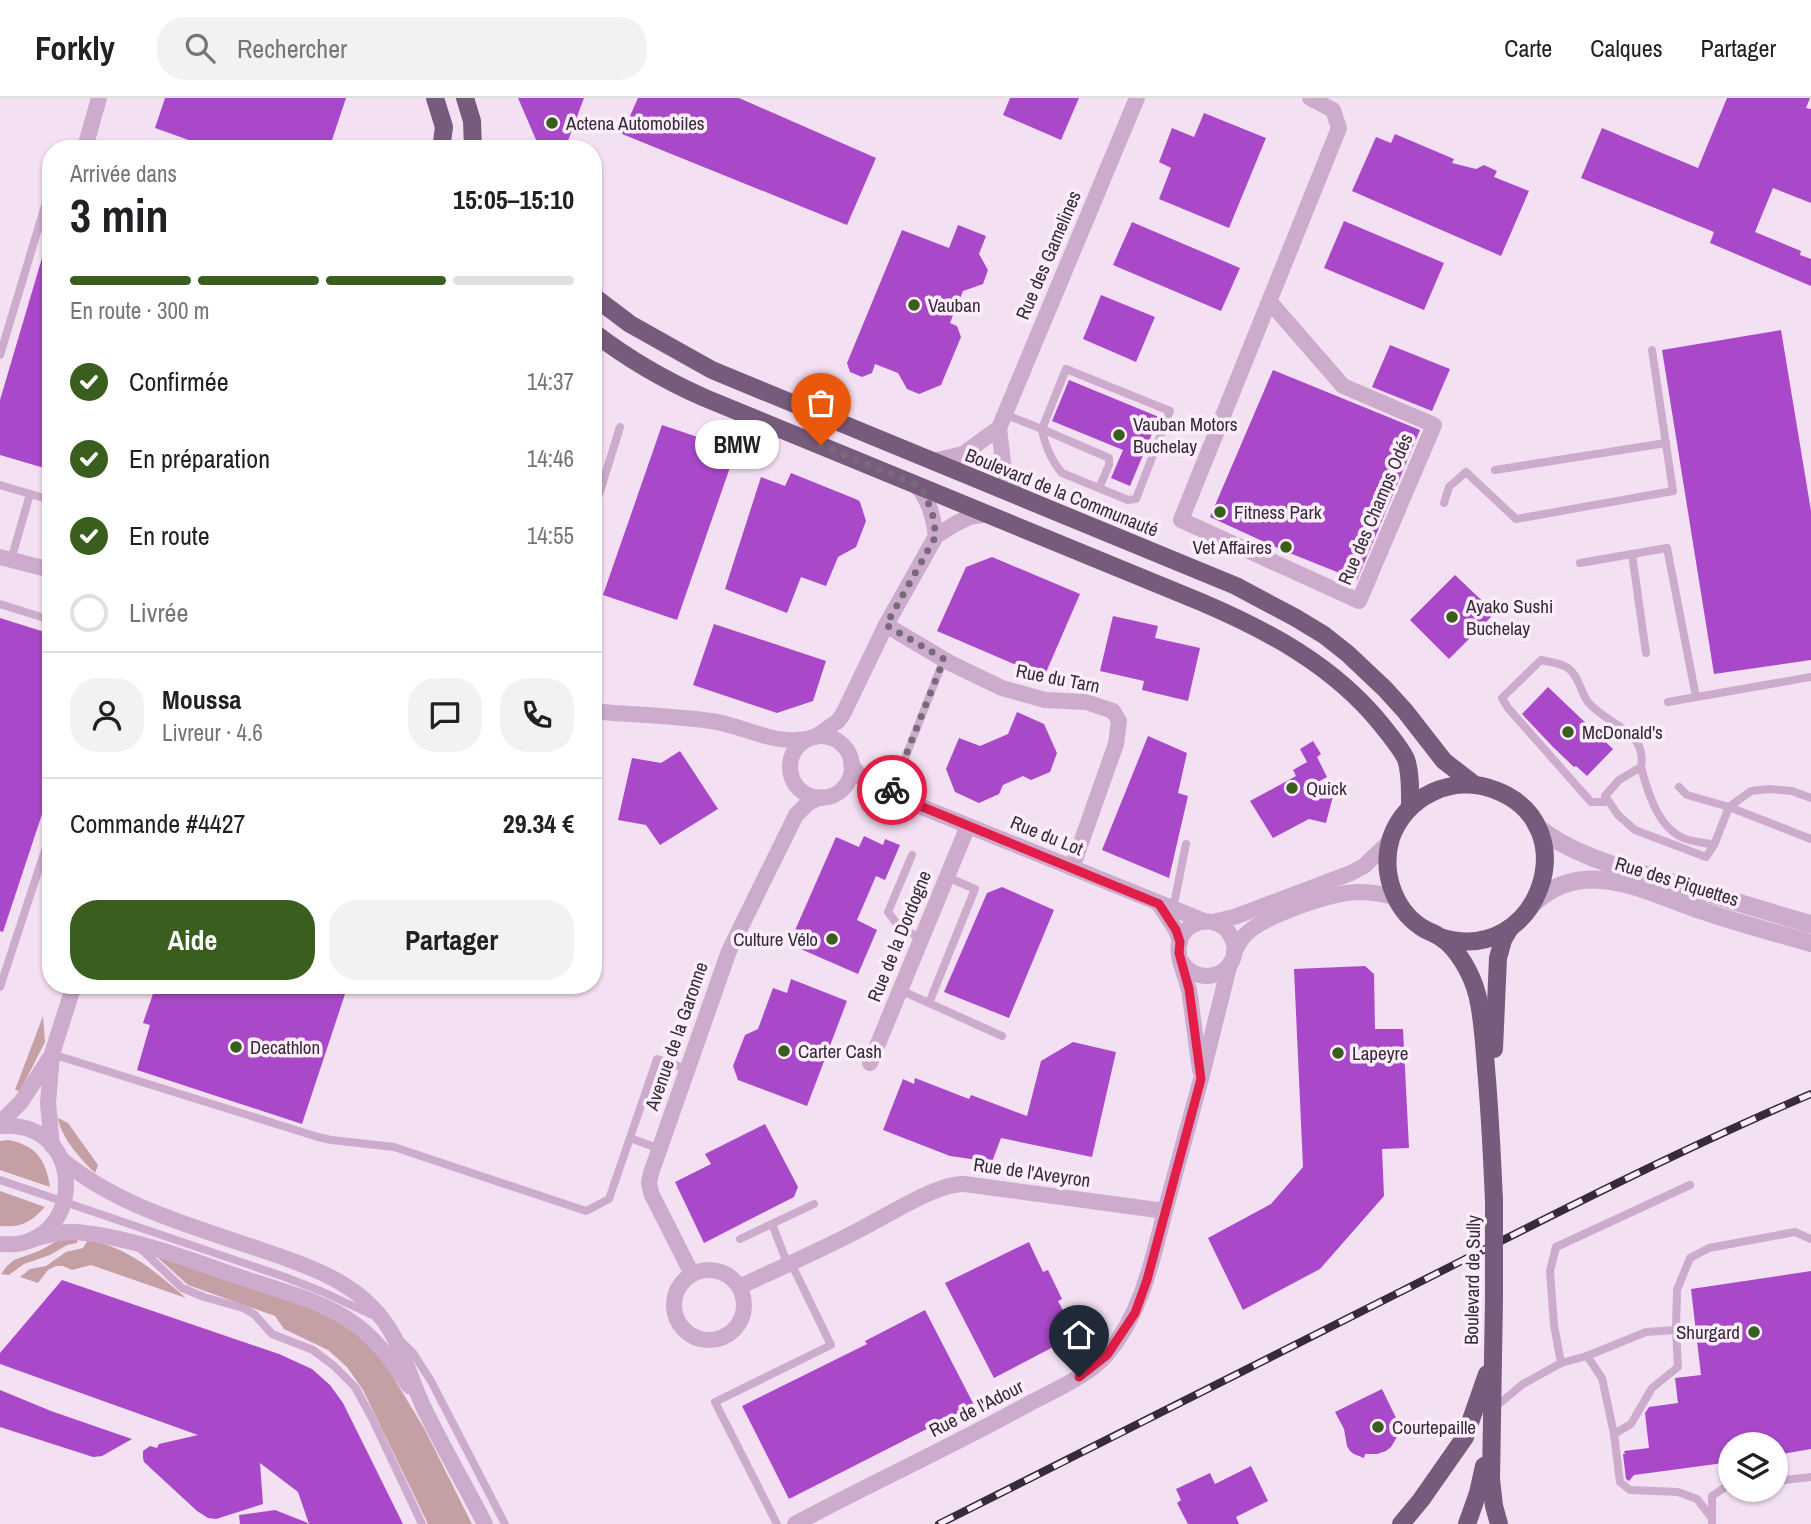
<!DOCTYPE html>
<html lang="fr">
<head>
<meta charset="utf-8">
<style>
	body { margin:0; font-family:"Archivo Narrow",sans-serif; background:#f2f2f2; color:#202124; height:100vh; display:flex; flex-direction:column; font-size:26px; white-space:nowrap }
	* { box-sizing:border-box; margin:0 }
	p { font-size:23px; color:#757577 }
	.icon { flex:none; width:38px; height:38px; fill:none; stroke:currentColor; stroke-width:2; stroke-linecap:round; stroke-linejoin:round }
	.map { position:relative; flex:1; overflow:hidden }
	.panel { position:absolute; left:42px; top:42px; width:560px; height:854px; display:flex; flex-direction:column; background:#fff; border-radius:28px; box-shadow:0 2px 5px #0004 }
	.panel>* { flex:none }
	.tools { position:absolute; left:1718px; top:1334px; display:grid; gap:14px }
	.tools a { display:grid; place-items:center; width:70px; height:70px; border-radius:50%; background:#fff; box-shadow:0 2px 5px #0004; font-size:35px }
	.pin { position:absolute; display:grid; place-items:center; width:60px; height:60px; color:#fff; margin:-72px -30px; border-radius:50% 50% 50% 0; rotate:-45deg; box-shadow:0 0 7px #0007 }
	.pin .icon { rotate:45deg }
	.courier { position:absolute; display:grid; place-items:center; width:70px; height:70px; margin:-35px; border:5px solid #e11d48; border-radius:50%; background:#fff; color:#222; box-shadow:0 2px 9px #0007 }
	.bubble { position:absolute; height:49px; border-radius:24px; background:#fff; box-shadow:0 2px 5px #0004; font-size:23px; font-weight:700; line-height:49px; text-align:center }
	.summary em { font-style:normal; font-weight:700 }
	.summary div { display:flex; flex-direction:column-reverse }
	.summary { display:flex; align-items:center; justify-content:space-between; height:119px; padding:0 28px }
	h1 { font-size:46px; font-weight:700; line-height:52px }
	.bar { display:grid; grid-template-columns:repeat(4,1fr); gap:10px 7px; align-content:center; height:84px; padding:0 28px }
	.bar i { height:9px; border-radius:5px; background:#e0e0e0 }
	.bar .active { background:#395e1e }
	.bar p { grid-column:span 4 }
	.line { display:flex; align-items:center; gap:18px; padding:0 28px; border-top:2px solid #e0e0e0 }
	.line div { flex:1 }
	.round { display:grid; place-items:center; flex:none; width:74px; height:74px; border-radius:28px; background:#f2f2f2 }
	ol { padding:0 28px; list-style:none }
	li { display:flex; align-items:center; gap:21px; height:77px }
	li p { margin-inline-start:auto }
	li .icon { padding:7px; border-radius:50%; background:#395e1e; color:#fff; stroke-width:4 }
	li:last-child { color:#757577 }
	li i { width:38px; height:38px; border:4px solid #e0e0e0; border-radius:50% }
	.cta { display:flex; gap:14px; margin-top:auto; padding:14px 28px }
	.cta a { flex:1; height:80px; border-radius:28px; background:#395e1e; color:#fff; font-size:28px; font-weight:700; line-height:80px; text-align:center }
	.cta a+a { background:#f2f2f2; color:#202124 }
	header { display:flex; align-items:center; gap:42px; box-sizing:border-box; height:98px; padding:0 35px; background:#fff; border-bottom:2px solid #e0e0e0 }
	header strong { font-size:33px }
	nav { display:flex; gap:38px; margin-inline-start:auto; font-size:24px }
	.search { width:490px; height:63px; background:#f2f2f2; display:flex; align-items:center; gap:18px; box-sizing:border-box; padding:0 24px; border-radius:28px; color:#757577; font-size:26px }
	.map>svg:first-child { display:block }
	.green { fill:#c49fa4 }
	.building { fill:#a948c9 }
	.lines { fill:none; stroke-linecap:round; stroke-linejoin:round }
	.service { stroke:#ccabcd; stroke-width:8 }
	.minor { stroke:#ccabcd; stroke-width:16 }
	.tertiary { stroke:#ccabcd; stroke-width:18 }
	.primary { stroke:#775b7d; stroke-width:18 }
	.rail-casing { stroke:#372a3a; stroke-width:8 }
	.rail { stroke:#fbedfa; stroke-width:5; stroke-dasharray:16; stroke-linecap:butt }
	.primary-bridge { stroke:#775b7d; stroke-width:18 }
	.done { stroke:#796a7b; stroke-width:7; stroke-dasharray:0 12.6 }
	.route { stroke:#e11d48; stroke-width:9 }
	.poi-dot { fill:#395e1e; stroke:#fbedfa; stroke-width:2.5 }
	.labels { text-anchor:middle; stroke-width:7; stroke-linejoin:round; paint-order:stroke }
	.poi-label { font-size:19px; fill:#372a3a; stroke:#fbedfa; text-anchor:start }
	.street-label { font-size:19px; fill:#372a3a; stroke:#fbedfa }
</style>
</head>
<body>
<header>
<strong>Forkly</strong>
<div class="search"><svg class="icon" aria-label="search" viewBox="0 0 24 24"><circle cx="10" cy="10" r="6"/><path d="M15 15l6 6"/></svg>Rechercher</div>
<nav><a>Carte</a><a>Calques</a><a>Partager</a></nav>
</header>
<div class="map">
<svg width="1811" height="1426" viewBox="0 0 1811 1426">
	<rect width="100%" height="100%" fill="#f4e0f3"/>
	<!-- green -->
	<g class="green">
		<polygon points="43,918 45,944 20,993 15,992"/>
		<path d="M58 1020 68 1025 98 1067 95 1075C82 1063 60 1038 58 1020Z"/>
		<path d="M8 1042C36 1047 46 1062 50 1089L0 1072V1043Z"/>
		<path d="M0 1093 45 1109C31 1124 21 1130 0 1128Z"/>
		<polygon points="78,1140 77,1145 67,1147 50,1157 24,1166 9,1177 1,1176 7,1168 14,1162 39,1153 57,1143"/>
		<path d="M88 1142C130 1150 154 1173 186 1200L91 1167 72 1172 63 1168H56L48 1172 38 1185 20 1179 30 1171 46 1168 66 1154 83 1150Z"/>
		<polygon points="155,1157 280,1198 328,1217 354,1233 374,1252 392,1277 425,1332 472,1426 428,1426 363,1292 347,1269 328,1252 284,1231 275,1218 188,1187"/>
	</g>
	<!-- building -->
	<g class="building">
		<polygon points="165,0 346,0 329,51 214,51 155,30"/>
		<polygon points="518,0 584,0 565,51 540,51"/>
		<polygon points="638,0 739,0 876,60 847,127 622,36"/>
		<polygon points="1010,0 1079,0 1061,42 1003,17"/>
		<polygon points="1727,0 1810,0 1806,10 1811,11 1811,105 1773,90 1755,134 1801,153 1800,157 1811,161 1811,188 1710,145 1714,134 1581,80 1602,30 1698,70"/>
		<polygon points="1204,15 1266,40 1229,130 1159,101 1171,70 1159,64 1172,30 1194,39"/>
		<polygon points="1395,36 1454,61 1452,65 1476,71 1484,67 1497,73 1494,79 1529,93 1501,158 1352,93 1376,39 1391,45"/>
		<polygon points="1344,123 1444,165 1424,212 1324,170"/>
		<polygon points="1132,124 1240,170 1221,213 1113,167"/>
		<polygon points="958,127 986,138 979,156 988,172 983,186 963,193 950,225 957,228 961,239 941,287 919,296 907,291 898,275 875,266 872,275 862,279 850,274 847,265 902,132 949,150"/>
		<polygon points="47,143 51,143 51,372 0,357 0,302"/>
		<polygon points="1101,197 1155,219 1136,264 1083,241"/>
		<polygon points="1781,232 1811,413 1811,562 1714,576 1662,252"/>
		<polygon points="1390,247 1450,271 1432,313 1372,289"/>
		<polygon points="1273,272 1420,332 1357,482 1282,452 1210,419"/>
		<polygon points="1069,282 1159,319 1130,388 1111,380 1123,352 1052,323"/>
		<polygon points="662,327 736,352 677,522 603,497"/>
		<polygon points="791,375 858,402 860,404 866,423 856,449 838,459 826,488 801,479 787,515 725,491 761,379 785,388"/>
		<polygon points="992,459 1080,496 1044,579 937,533 966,469"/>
		<polygon points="1455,477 1495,515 1449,561 1410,522"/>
		<polygon points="1113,518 1158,528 1155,540 1200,550 1188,603 1142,592 1144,583 1100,573"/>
		<polygon points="0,520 51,536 51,689 3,834 0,833"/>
		<polygon points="714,526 826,563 813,603 777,615 693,587"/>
		<polygon points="1548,589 1613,651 1587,678 1576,668 1574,669 1553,649 1522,616"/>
		<polygon points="1017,614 1044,626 1057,655 1050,674 1031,682 1023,678 1003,687 999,696 979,705 955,694 946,671 959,640 980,648 1008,636"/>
		<polygon points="1148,638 1187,655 1178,695 1188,698 1169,780 1102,752"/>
		<polygon points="1313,643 1321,656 1317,659 1327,679 1307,690 1333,698 1326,725 1309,721 1273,740 1250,703 1296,678 1293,672 1307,664 1300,651"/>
		<polygon points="680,653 718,711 660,747 646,727 618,722 632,660 661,665"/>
		<polygon points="864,738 883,747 885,741 900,747 885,782 876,778 857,822 877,832 858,876 789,846 836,739 859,749"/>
		<polygon points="1002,789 1054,812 1009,920 944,894 987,795"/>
		<polygon points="1365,868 1374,876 1375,931 1403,931 1409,1050 1382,1051 1384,1098 1320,1171 1243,1212 1208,1140 1271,1106 1303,1069 1294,871"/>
		<polygon points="791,881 847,903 807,1008 738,982 733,968 745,937 758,931 773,890 787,895"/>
		<polygon points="156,887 348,887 302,1026 137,972 150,927 143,925"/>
		<polygon points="1073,944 1116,954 1092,1059 1001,1040 992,1064 950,1058 883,1032 903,981 914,986 915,980 969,1001 971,997 1027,1018 1041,963"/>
		<polygon points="765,1026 798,1089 794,1099 704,1145 675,1084 711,1066 705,1056"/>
		<polygon points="1029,1144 1043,1174 1048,1172 1062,1201 1058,1203 1076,1237 994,1280 945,1185"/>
		<polygon points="1811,1173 1811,1351 1776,1357 1776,1346 1731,1346 1731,1364 1634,1377 1629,1383 1626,1381 1623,1356 1625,1356 1624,1353 1649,1350 1645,1315 1649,1309 1678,1305 1675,1280 1701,1277 1691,1191"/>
		<polygon points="62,1182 279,1256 312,1271 330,1287 343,1305 403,1426 309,1426 298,1394 260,1365 263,1406 216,1421 208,1420 197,1413 144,1364 143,1360 143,1353 150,1348 157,1350 159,1346 198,1337 0,1266 0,1255"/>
		<polygon points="925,1212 974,1307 789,1401 742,1308 867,1246 865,1243"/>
		<polygon points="1382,1291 1397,1322 1397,1339 1391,1349 1386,1353 1377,1356 1365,1356 1364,1360 1354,1356 1350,1353 1347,1348 1344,1331 1335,1314"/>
		<polygon points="0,1292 51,1313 132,1341 102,1358 93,1359 0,1329"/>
		<polygon points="1251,1368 1268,1403 1236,1419 1239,1426 1188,1426 1177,1405 1181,1402 1176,1391 1210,1375 1215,1386"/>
		<polygon points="275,1412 308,1425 307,1426 240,1426 239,1417"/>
	</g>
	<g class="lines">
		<!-- service -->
		<g class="service">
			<polyline points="39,127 51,131"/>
			<polyline points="0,257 51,88"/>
			<path d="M1004 316 1042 331 1066 271 1170 313 1136 401 1128 402 1062 375C1052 364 1044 345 1042 331"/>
			<polyline points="1042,331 1109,360 1109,367 1099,390"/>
			<polyline points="1495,372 1666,345"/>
			<polyline points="0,387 51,402"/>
			<polyline points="1444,405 1449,389 1466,374 1516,421 1673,393 1652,252"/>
			<polyline points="593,416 620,329"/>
			<polyline points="1632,456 1646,555"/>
			<polyline points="11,462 30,396"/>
			<polyline points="1580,465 1667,450 1696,599"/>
			<polyline points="0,506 51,522"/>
			<polyline points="1668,604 1811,579"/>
			<polyline points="1679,689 1687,697 1729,709 1811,741"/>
			<polyline points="891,696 944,561"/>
			<path d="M1609 704H1591L1508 610 1502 600 1541 562C1549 564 1561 565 1568 570 1579 578 1580 593 1588 604 1605 626 1648 632 1641 669"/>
			<path d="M1714 747C1703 744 1691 744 1681 739 1657 727 1647 692 1641 669L1619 682 1605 698 1618 717 1635 732 1706 759 1714 747 1729 709 1751 693 1769 691 1792 693 1811 700"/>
			<polyline points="912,757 888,814 900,830 921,840"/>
			<polyline points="1173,811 1186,746"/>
			<polyline points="0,889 51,734"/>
			<polyline points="900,892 1002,938"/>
			<polyline points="929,905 975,791 947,779"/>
			<polyline points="52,956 318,1039 331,1042 394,1049 586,1113 609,1101 657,961 687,971"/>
			<polyline points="630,1040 660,1051"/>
			<polyline points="0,1082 285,1179 323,1194 372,1217"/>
			<polyline points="772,1126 788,1167"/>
			<polyline points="740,1141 814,1106"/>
			<polyline points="140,1150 182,1190 204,1199 243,1210 254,1216 272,1236 313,1252 334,1268 355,1289 372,1320 422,1426"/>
			<polyline points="402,1244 413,1255 431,1283 505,1426"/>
			<polyline points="1587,1258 1602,1280 1614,1336"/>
			<polyline points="1561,1265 1554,1227 1550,1173 1556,1149 1690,1087"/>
			<polyline points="1494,1310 1523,1286 1561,1265 1587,1258 1646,1234 1676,1232"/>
			<polyline points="1776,1383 1811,1379"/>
			<polyline points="1711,1419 1697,1401 1678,1394 1630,1392 1620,1384 1614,1336 1631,1326 1652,1290 1678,1269 1676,1232 1677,1192 1690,1160 1709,1150 1795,1134 1811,1141"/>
			<polyline points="777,1426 715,1304 831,1247 791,1165"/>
			<polyline points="1712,1426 1712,1398 1727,1388 1731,1388"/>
		</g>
		<!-- minor -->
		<g class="minor">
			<polyline points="93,51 86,46 99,0"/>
			<polyline points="1269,203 1343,288 1434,327 1359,503 1181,422 1339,30 1333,12 1310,0"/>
			<polyline points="999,330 1137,0"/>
			<polyline points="933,363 963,356 999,330 1004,373 1017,399"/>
			<path d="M915 386C929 401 933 418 936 438"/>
			<polyline points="0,459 51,472"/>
			<polyline points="886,527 950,565 1002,590 1045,602 1086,604 1113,613 1119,623 1116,646 1072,770"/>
			<path d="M593 612 602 614C638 617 675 618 711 623 746 628 771 647 807 641"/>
			<circle cx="821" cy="669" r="31"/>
			<polyline points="815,639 838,623 843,616 886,527 936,438 955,426 969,419 989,416"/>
			<polyline points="851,666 860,678 875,690 1204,823"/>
			<polyline points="1159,806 1176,832 1180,844"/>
			<polyline points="1213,824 1234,819 1351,775 1364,768 1391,742"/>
			<path d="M1234 855C1237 848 1240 842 1245 837 1263 818 1331 795 1357 794 1370 794 1383 796 1395 799"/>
			<path d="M1181 863C1201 894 1246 872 1232 840 1228 831 1221 826 1212 824 1197 821 1182 831 1179 845 1176 860 1186 878 1189 892 1193 919 1196 945 1200 972"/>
			<polyline points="870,965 968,728"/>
			<polyline points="0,1025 21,1004 49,961"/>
			<path d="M0 1028C89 1020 87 1154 0 1146"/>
			<polyline points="52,1048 48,1005 52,956 74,887"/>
			<path d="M61 1061C117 1108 191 1128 259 1151 299 1165 342 1178 372 1209 401 1238 406 1272 423 1308 442 1348 465 1387 485 1426"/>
			<path d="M33 1141C50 1136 67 1132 85 1135 138 1141 198 1165 249 1182 282 1193 324 1204 352 1224 377 1241 392 1264 409 1288"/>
			<circle cx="709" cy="1207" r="35"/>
			<polyline points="692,1176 651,1095 649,1084 651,1075 729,853 796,717 808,705 821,699"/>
			<path d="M739 1189C780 1170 821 1152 861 1131 887 1118 937 1085 964 1086L1165 1113 1201 981 1230 865"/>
			<path d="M795 1426C873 1384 955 1347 1032 1304 1055 1292 1093 1275 1108 1255 1142 1214 1152 1163 1165 1113"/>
		</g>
		<!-- tertiary -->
		<g class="tertiary">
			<path d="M1536 728C1575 759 1623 770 1670 784 1717 798 1764 813 1811 826"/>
			<path d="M1534 805C1586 756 1650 796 1706 814 1741 826 1776 835 1811 845"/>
		</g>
		<!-- primary -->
		<g class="primary">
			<polyline points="435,0 444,29 441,51"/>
			<polyline points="465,0 472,23 473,51"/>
			<polyline points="593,198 630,226 712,272 1236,488 1296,520 1324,537 1348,556 1385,591 1405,613 1444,663 1475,687"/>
			<path d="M593 234C628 261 664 282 705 300L1201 504C1269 533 1334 568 1381 626 1390 637 1400 649 1406 661 1411 676 1410 694 1410 709"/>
			<path d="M1440 839C1538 870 1589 727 1495 692 1475 684 1452 685 1433 694 1413 703 1398 720 1391 740 1381 773 1393 810 1421 829 1427 833 1434 835 1440 839 1458 850 1472 877 1477 896 1483 920 1484 946 1486 970 1490 1014 1492 1058 1494 1103"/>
			<polyline points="1494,951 1498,860 1503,842 1510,830"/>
			<polyline points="1494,1199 1491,1381 1494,1408 1499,1426"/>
			<polyline points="1401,1426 1421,1402 1465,1339 1487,1276"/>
			<polyline points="1467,1426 1478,1395 1484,1368"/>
		</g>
		<!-- rail casing -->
		<g class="rail-casing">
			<path id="rail" d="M939 1426C1093 1349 1247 1271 1402 1193 1537 1125 1672 1055 1811 996"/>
		</g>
		<!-- rail -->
		<use href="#rail" class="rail"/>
		<!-- primary-bridge -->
		<polyline class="primary-bridge" points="1494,1199 1494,1103"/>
	</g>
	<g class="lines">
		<!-- done -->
		<polyline class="done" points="821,347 915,386 923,394 932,413 936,438 886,527 944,561 892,692"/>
		<!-- route -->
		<polyline class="route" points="892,692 891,696 1159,806 1176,832 1180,844 1179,855 1189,891 1201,981 1147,1182 1135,1215 1107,1257 1079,1279"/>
	</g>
	<!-- markers -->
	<g class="poi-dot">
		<circle cx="552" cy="25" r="7"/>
		<circle cx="914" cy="207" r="7"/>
		<circle cx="1119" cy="337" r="7"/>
		<circle cx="1220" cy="414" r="7"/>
		<circle cx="1286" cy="449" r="7"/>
		<circle cx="1452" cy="519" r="7"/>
		<circle cx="1568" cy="634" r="7"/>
		<circle cx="1292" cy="690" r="7"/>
		<circle cx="832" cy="841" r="7"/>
		<circle cx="236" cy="949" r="7"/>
		<circle cx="784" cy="953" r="7"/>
		<circle cx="1338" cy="955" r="7"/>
		<circle cx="1754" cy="1234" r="7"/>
		<circle cx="1378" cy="1329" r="7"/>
	</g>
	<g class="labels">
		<!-- poi labels -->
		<g class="poi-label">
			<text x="566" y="32">Actena Automobiles</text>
			<text x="928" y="214">Vauban</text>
			<text x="1133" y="333">Vauban Motors<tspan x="1133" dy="22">Buchelay</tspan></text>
			<text x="1234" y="421">Fitness Park</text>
			<text x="1272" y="456" text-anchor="end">Vet Affaires</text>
			<text x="1466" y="515">Ayako Sushi<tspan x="1466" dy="22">Buchelay</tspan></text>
			<text x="1582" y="641">McDonald's</text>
			<text x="1306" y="697">Quick</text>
			<text x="818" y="848" text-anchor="end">Culture Vélo</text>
			<text x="250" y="956">Decathlon</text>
			<text x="798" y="960">Carter Cash</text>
			<text x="1352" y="962">Lapeyre</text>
			<text x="1740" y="1241" text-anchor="end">Shurgard</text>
			<text x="1392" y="1336">Courtepaille</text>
		</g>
		<!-- street labels -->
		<g class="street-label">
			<text transform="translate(1048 157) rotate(-67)" y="7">Rue des Gamelines</text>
			<text transform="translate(1062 394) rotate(22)" y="7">Boulevard de la Communauté</text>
			<text transform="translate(1375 411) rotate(-67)" y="7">Rue des Champs Odés</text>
			<text transform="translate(1058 580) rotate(11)" y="7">Rue du Tarn</text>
			<text transform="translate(1047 737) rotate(22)" y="7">Rue du Lot</text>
			<text transform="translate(1677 783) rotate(17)" y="7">Rue des Piquettes</text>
			<text transform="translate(899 838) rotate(-68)" y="7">Rue de la Dordogne</text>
			<text transform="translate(676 938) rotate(-71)" y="7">Avenue de la Garonne</text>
			<text transform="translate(1032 1074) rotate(8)" y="7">Rue de l'Aveyron</text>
			<text transform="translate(1472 1182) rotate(-89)" y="7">Boulevard de Sully</text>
			<text transform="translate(976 1310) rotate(-27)" y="7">Rue de l'Adour</text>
		</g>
	</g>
</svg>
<div class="tools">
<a><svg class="icon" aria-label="layers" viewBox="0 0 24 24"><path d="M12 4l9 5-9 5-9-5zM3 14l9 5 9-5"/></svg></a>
</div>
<div class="pin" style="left:821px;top:347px;background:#ea580c"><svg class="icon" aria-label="bag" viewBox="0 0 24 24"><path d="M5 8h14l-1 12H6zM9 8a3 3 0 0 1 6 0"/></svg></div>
<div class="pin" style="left:1079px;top:1279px;background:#1f2937"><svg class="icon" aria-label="home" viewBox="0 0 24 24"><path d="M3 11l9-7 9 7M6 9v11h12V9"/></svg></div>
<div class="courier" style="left:892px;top:692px"><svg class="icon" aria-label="bike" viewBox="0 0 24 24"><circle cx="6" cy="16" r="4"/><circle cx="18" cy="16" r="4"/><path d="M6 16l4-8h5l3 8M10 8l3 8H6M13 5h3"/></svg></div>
<div class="bubble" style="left:695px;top:322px;width:84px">BMW</div>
<section class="panel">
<div class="summary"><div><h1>3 min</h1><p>Arrivée dans</p></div><em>15:05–15:10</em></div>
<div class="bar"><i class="active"></i><i class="active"></i><i class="active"></i><i></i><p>En route · 300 m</p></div>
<ol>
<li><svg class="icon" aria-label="check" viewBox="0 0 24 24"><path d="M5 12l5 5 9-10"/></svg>Confirmée<p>14:37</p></li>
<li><svg class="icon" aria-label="check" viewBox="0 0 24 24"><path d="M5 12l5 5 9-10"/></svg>En préparation<p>14:46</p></li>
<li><svg class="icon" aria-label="check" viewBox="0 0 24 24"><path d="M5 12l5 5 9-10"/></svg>En route<p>14:55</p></li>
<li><i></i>Livrée</li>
</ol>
<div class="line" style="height:126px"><a class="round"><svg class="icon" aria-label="person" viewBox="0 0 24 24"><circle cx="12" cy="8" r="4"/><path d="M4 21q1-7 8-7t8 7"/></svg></a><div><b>Moussa</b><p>Livreur · 4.6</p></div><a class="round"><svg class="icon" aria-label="chat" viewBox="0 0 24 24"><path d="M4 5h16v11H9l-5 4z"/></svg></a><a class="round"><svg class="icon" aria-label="phone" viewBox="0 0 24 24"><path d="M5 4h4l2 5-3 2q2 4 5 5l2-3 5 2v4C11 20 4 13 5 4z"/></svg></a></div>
<div class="line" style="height:91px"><div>Commande #4427</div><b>29.34 €</b></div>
<div class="cta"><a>Aide</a><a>Partager</a></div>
</section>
</div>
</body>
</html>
